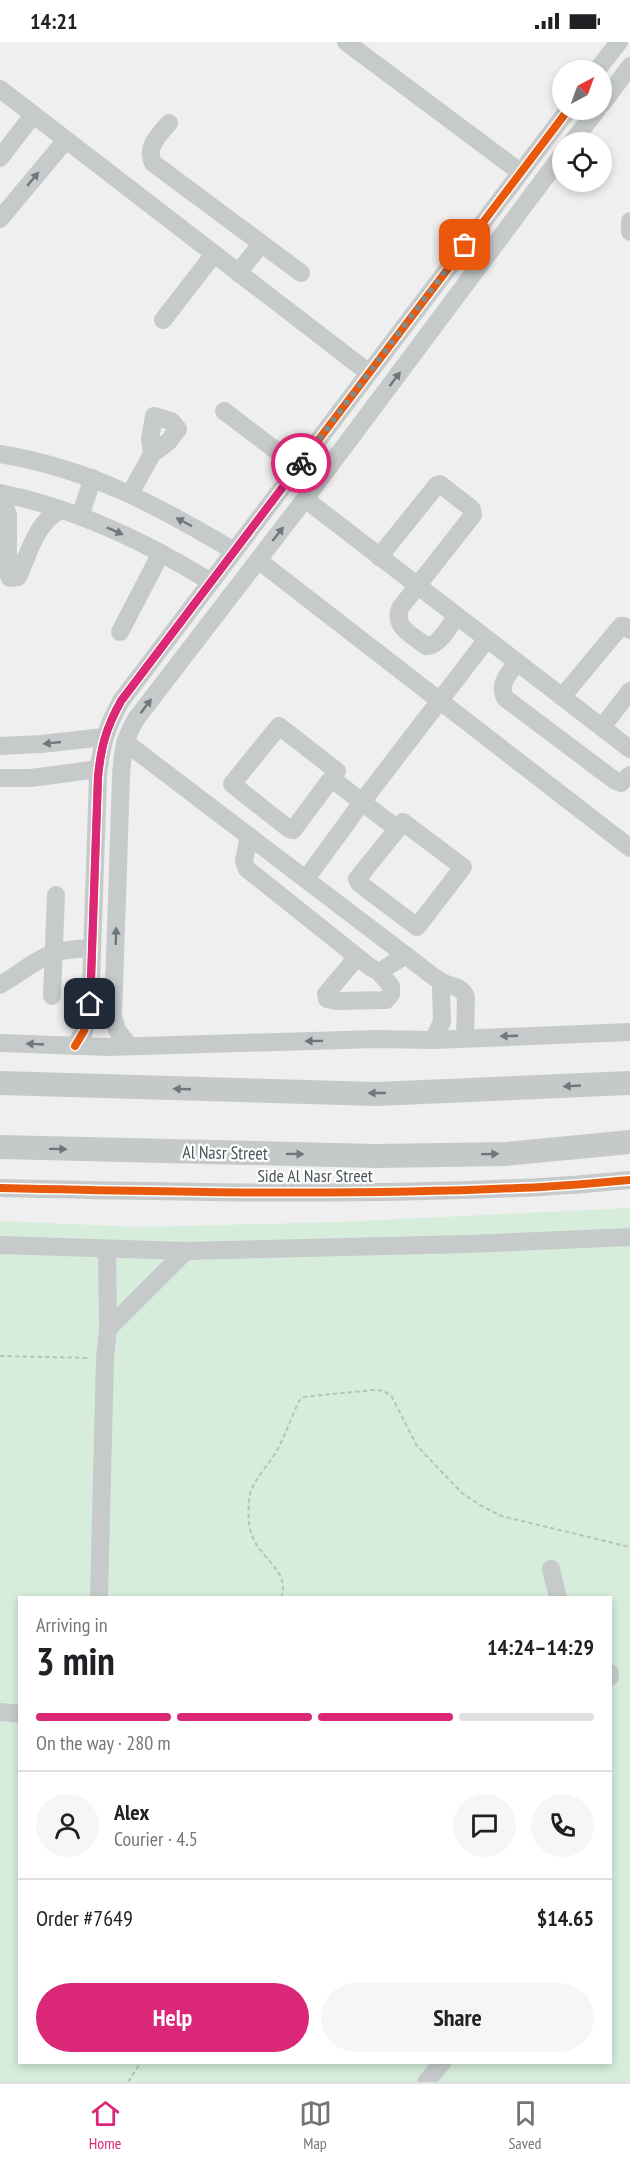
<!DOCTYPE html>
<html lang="en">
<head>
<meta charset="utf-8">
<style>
	body { margin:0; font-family:"PT Sans Narrow",sans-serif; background:#f6f6f6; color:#202124; height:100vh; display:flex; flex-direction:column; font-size:22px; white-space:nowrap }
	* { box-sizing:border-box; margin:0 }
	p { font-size:20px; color:#757577 }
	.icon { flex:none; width:33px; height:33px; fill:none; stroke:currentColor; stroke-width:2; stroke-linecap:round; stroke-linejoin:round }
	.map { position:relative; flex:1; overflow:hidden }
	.side { position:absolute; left:18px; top:1554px; width:594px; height:468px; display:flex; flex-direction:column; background:#fff; border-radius:0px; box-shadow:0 3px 9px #0003 }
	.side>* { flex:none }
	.needle { width:39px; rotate:41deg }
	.buttons { position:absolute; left:552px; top:18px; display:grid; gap:12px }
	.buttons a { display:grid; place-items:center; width:60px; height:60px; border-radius:50%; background:#fff; box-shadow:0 3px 9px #0003; font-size:30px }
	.pin { position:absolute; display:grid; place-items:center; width:51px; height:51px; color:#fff; margin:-26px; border-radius:12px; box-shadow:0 3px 9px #0006 }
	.courier { position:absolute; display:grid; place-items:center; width:60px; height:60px; margin:-30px; border:4px solid #db2777; border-radius:50%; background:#fff; color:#222; box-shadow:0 2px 8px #0007 }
	.headline em { font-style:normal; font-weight:700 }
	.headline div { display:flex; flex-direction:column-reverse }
	.headline { display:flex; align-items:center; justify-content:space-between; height:102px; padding:0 18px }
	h1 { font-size:39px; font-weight:700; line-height:45px }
	.bar { display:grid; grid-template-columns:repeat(4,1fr); gap:9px 6px; align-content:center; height:72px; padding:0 18px }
	.bar i { height:8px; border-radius:4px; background:#e0e0e0 }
	.bar .selected { background:#db2777 }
	.bar p { grid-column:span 4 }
	.line { display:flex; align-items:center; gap:15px; padding:0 18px; border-top:2px solid #e0e0e0 }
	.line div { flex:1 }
	.round { display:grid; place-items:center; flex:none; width:63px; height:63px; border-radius:32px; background:#f6f6f6 }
	.action { display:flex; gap:12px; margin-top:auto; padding:12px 18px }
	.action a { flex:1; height:69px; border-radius:36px; background:#db2777; color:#fff; font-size:24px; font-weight:700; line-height:69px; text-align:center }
	.action a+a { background:#f6f6f6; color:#202124 }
	.status { display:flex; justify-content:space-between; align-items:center; height:42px; padding:0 30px; background:#fff; direction:ltr }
	.status svg { height:16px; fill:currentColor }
	.dock { display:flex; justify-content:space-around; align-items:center; height:84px; border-top:2px solid #e0e0e0; background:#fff; font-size:16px; color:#757577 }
	.dock a { display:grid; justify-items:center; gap:3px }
	.dock .selected { color:#db2777 }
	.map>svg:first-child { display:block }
	.green { fill:#d5edda; fill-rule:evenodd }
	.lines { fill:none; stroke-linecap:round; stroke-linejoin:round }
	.path { stroke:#b7c2bd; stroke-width:2; stroke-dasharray:4.5 3; stroke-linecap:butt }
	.minor { stroke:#c7cacb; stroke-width:18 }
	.major { stroke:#c5c9ca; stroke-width:24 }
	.cycleway-casing { stroke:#fff; stroke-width:11 }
	.cycleway { stroke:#e8590c; stroke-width:8 }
	.oneway { fill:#6e787c }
	.done { stroke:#838b8e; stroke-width:6; stroke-dasharray:0 10.8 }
	.route { stroke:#db2777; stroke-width:8 }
	.labels { text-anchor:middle; stroke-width:4.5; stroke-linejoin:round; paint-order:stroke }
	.street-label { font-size:18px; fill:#48555a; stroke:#fff }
</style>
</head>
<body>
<div class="status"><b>14:21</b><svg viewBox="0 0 49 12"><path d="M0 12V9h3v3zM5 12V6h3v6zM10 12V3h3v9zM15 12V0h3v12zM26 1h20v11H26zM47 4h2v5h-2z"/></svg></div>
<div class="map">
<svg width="630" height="2040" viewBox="0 0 630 2040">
	<rect width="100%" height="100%" fill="#f0efef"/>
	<!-- green -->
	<path class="green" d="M630 1166V2040H0V1179L141 1185 339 1180ZM20 1556H610V2020H20Z"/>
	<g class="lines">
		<!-- path -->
		<g class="path">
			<polyline points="0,1314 90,1316"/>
			<path d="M281 1556C290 1531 265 1519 255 1500 248 1488 248 1472 249 1459 250 1440 267 1426 276 1410 285 1394 291 1376 299 1359L304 1355 323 1353 374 1348 384 1349 392 1355 417 1404 462 1451 480 1463 501 1474 630 1505"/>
			<polyline points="128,2040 141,2020"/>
		</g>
		<!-- minor -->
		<g class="minor">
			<polyline points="346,0 520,130"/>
			<polyline points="597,28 619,0"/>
			<polyline points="0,47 369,331"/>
			<polyline points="602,62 630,24"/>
			<path d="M169 81C159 93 145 105 153 121L301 231"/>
			<polyline points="572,100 597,68"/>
			<polyline points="0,116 33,73"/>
			<polyline points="0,177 66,98"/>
			<polyline points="630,179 630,190"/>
			<polyline points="238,231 261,202"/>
			<polyline points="163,278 214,212"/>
			<polyline points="224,369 298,425"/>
			<path d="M0 412C90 427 157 463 234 509"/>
			<path d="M0 451C76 466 146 500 211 540"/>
			<path d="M1 451 8 473V531L10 536 18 535C29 511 36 481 60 468"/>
			<polyline points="130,452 152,412 169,399 178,387 171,379 154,374 150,397 152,412"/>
			<polyline points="305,457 630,707"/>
			<polyline points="80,474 93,436"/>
			<path d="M379 515 437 443 440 442 472 467 473 473 400 566C393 585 412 593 426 604 439 605 449 584 457 574"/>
			<polyline points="258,518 630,806"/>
			<polyline points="120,590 161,511"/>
			<path d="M517 620C509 632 498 641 505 656L614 738 621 741 630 733"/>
			<polyline points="562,655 621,584 624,584 630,588"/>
			<polygon points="279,684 337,729 293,788 289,787 232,742"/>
			<polyline points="602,685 630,649"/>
			<path d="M125 700 421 925C428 930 434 936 442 940 451 945 461 943 466 955L465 996"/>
			<polyline points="0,704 41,702 104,695"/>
			<polyline points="0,736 31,736 98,727"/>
			<polyline points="332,737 396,786"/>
			<polygon points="403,780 463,825 417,885 359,841 357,837"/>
			<polyline points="249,794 244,819 247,827 370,925 379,930 406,913"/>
			<polyline points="306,837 362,760 487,597"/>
			<polyline points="357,915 326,952 327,957 336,959 386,958 391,952 391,944 379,930"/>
			<path d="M0 943C18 933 34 918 54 911 66 907 79 907 92 906"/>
			<polyline points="52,954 56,853"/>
			<polyline points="433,998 442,980 441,948 443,941"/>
			<polyline points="0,1001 108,1005 377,997 433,998 630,990"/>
			<path d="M75 1004 84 989 90 971 98 735C101 704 106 686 121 659L568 68"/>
			<path d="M129 1004 117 988 113 974 121 736C122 713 124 697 136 677L305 457 562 113"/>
			<path d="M0 1146C172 1150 345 1154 517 1146 555 1145 592 1141 630 1138"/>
			<polyline points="0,1203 186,1209 468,1202 630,1195"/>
			<polyline points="108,1287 186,1209"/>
			<polyline points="551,1527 558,1556"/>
			<polyline points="99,1556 105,1316 108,1287 107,1207"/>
			<polyline points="610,1631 610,1635"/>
			<polyline points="0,1670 20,1672"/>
			<polyline points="426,2040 443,2020"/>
		</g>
		<!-- major -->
		<g class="major">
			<polyline points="0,1041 377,1052 630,1041"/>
			<polyline points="0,1105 376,1114 506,1112 630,1100"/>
		</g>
		<!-- cycleway casing -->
		<g class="cycleway-casing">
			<g id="cycleway">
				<path d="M75 1004 84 989 90 971 98 735C101 704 106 686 121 659L568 68"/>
				<path d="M0 1146C172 1150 345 1154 517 1146 555 1145 592 1141 630 1138"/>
			</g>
		</g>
		<!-- cycleway -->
		<use href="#cycleway" class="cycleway"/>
	</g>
	<!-- one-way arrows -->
	<defs><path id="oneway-solid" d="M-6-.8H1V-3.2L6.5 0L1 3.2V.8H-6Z" transform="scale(1.5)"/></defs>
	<g class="oneway">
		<use href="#oneway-solid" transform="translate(33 137) rotate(-50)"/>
		<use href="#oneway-solid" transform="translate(395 337) rotate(-53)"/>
		<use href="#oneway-solid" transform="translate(184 480) rotate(-152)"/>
		<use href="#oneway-solid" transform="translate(115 489) rotate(24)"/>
		<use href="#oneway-solid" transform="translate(278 492) rotate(-52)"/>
		<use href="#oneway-solid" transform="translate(146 664) rotate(-53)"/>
		<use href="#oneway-solid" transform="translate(52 701) rotate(174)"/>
		<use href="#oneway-solid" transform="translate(116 894) rotate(-88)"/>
		<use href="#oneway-solid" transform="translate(509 994) rotate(178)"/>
		<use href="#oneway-solid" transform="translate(314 999) rotate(179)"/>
		<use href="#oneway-solid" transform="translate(35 1002) rotate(-177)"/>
		<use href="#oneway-solid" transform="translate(572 1044) rotate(177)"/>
		<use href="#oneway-solid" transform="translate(182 1047) rotate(-178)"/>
		<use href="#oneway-solid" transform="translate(377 1051) rotate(180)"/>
		<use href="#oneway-solid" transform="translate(58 1107) rotate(1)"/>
		<use href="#oneway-solid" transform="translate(295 1112) rotate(1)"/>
		<use href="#oneway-solid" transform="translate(490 1112) rotate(-1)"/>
	</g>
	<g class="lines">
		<!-- done -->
		<polyline class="done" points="301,421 465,203"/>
		<!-- route -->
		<path class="route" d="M90 962 98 735C101 705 106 686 121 659L301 421"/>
	</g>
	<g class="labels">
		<!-- street labels -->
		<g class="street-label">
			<text transform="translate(225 1111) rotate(1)" y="6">Al Nasr Street</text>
			<text x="315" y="1140">Side Al Nasr Street</text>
		</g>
	</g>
</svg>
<div class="buttons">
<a><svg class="needle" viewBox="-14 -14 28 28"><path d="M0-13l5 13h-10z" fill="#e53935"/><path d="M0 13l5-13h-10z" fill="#757577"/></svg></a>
<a><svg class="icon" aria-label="locate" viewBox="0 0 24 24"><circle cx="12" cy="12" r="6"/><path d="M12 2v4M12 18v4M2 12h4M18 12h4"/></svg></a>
</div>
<div class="pin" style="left:465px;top:203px;background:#ea580c"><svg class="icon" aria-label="bag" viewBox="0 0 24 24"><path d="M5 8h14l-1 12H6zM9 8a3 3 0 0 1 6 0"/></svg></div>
<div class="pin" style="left:90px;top:962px;background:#1f2937"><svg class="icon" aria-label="home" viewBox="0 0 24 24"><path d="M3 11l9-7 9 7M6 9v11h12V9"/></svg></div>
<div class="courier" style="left:301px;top:421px"><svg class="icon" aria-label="bike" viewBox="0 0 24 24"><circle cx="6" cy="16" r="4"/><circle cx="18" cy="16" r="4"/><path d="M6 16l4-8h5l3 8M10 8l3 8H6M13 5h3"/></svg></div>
<section class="side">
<div class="headline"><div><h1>3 min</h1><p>Arriving in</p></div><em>14:24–14:29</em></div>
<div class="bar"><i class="selected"></i><i class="selected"></i><i class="selected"></i><i></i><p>On the way · 280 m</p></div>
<div class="line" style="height:108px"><a class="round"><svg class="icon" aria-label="person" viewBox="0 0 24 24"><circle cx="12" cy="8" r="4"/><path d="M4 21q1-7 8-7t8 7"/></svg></a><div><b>Alex</b><p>Courier · 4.5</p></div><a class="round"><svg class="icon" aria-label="chat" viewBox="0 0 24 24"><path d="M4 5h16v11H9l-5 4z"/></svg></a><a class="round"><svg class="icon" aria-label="phone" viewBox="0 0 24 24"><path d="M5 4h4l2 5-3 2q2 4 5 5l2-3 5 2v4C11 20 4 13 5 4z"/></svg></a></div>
<div class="line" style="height:78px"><div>Order #7649</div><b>$14.65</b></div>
<div class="action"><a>Help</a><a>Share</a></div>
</section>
</div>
<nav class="dock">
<a class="selected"><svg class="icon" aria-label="home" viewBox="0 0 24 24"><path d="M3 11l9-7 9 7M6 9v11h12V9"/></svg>Home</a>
<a><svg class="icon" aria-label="map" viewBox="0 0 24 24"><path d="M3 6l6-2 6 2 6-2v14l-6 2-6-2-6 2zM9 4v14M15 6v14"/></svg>Map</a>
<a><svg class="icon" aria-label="saved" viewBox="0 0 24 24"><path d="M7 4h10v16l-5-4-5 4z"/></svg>Saved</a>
</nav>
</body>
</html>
